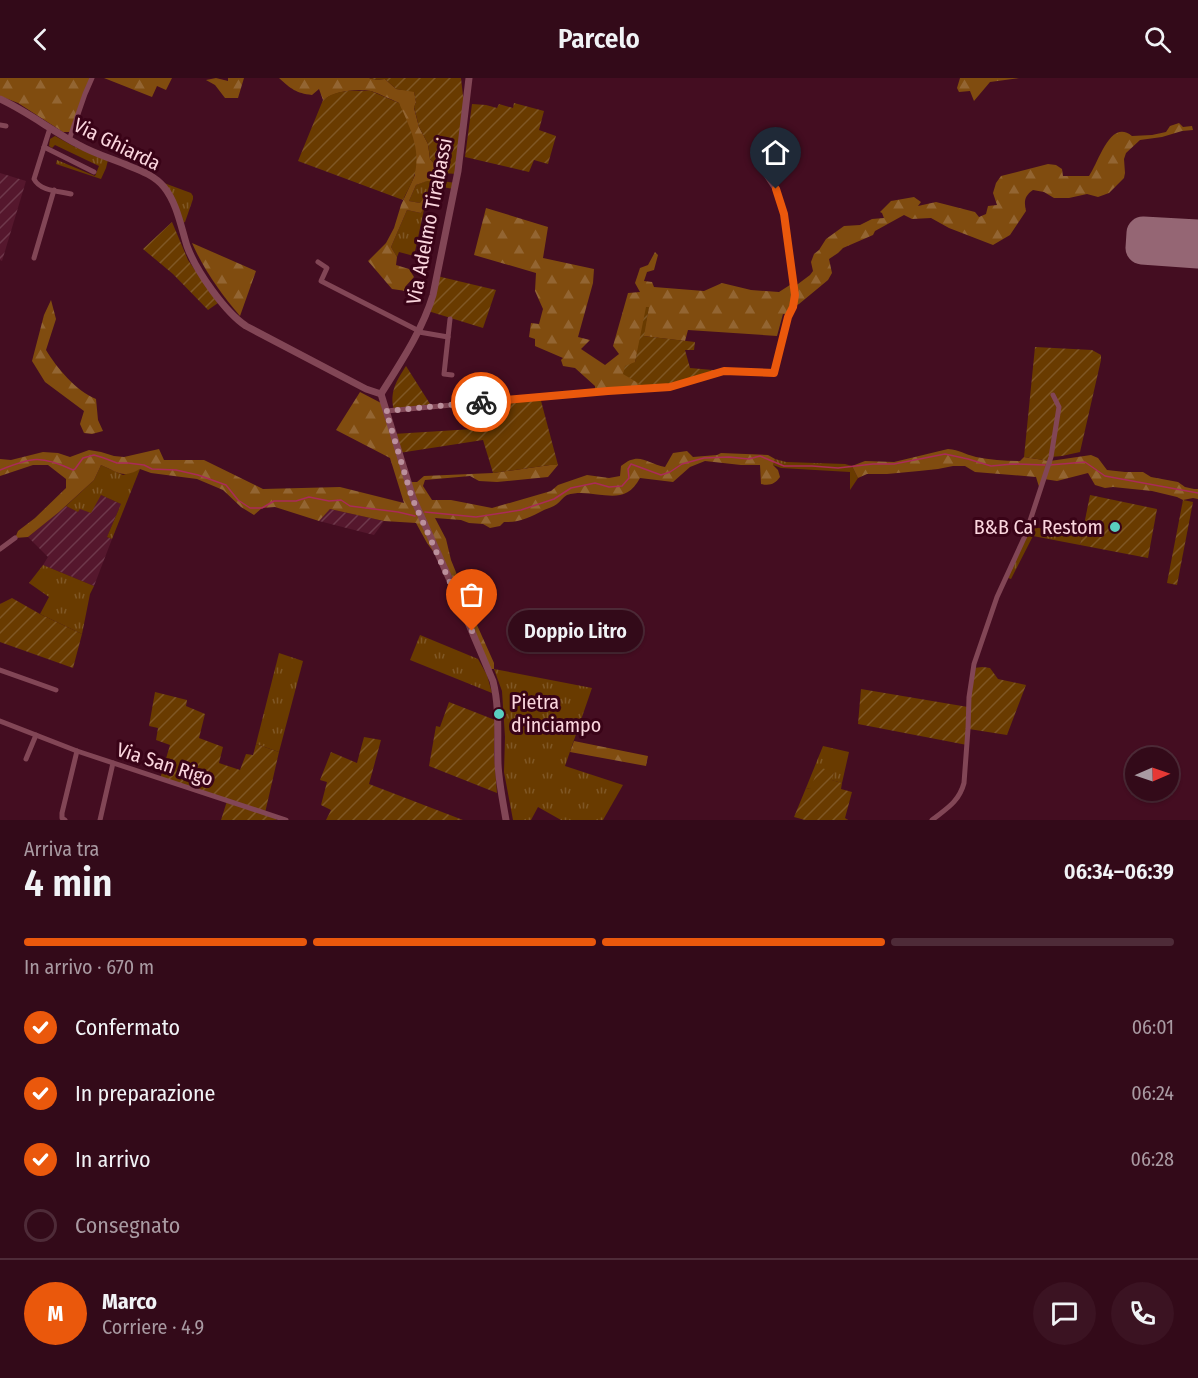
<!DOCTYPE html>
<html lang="it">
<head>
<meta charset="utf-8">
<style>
	body { margin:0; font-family:"Fira Sans Condensed",sans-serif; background:#3b1322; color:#f1f3f6; height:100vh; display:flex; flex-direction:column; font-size:22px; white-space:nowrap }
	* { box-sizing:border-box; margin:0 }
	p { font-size:20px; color:#a99aa2 }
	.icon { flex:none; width:33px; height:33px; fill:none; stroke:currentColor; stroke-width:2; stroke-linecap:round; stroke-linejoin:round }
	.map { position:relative; height:742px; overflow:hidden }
	.side { display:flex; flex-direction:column; background:#330a19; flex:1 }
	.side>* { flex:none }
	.needle { width:39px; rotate:88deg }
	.fabs { position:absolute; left:1125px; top:669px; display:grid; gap:12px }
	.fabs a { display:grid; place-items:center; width:54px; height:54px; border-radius:50%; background:#330a19; box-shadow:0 2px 4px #0004,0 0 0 2px #4e2b38; font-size:30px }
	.pin { position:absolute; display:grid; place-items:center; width:51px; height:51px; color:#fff; margin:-62px -26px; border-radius:50% 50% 50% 0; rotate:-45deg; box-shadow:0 0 6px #0007 }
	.pin .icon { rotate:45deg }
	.courier { position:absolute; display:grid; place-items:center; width:60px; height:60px; margin:-30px; border:4px solid #ea580c; border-radius:50%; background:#fff; color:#222; box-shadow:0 2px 8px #0007 }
	.bubble { position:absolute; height:42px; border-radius:21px; background:#330a19; box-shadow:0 2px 4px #0004,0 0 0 2px #4e2b38; font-size:20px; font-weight:600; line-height:42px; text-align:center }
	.summary em { font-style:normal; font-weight:600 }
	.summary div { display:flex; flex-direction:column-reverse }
	.summary { display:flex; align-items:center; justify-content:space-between; height:102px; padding:0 24px }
	h1 { font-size:39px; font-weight:600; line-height:45px }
	.bar { display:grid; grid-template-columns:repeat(4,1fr); gap:9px 6px; align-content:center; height:72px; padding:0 24px }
	.bar i { height:8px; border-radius:4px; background:#4e2b38 }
	.bar .active { background:#ea580c }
	.bar p { grid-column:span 4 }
	.line { display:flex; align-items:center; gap:15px; padding:0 24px; border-top:2px solid #4e2b38 }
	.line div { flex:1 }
	.round { display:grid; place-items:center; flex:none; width:63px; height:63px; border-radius:32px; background:#3b1322 }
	ol { padding:0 24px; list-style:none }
	li { display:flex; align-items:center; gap:18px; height:66px }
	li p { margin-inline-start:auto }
	li .icon { padding:6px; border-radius:50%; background:#ea580c; color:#fff; stroke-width:4 }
	li:last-child { color:#a99aa2 }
	li i { width:33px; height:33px; border:3px solid #4e2b38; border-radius:50% }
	header { display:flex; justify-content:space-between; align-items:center; height:78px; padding:0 24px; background:#330a19; font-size:27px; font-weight:600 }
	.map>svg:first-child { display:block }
	.built { fill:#55172d }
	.industrial { fill:url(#industrial-furrows) }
	.grass { fill:url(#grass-tufts) }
	.forest { fill:url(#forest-firs) }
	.garden { fill:url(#garden-furrows) }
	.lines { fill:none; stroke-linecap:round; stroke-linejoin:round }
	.stream { stroke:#aa2b58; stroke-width:1.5 }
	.runway { stroke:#956674; stroke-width:33 }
	.minor { stroke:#824656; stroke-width:5 }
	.tertiary { stroke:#824656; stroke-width:7 }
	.done { stroke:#bb909c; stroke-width:6; stroke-dasharray:0 10.8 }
	.route { stroke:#ea580c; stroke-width:8 }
	.poi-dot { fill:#59cebf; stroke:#390317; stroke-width:2 }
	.labels { text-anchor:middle; stroke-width:6; stroke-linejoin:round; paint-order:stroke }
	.street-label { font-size:20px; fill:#fbd6de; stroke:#390317 }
	.poi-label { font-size:20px; fill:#fbd6de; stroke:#390317; text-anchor:end }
</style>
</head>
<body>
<header><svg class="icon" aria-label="back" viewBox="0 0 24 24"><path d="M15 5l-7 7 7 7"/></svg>Parcelo<svg class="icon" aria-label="search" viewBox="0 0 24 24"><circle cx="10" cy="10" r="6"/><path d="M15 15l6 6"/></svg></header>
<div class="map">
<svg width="1198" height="742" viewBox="0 0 1198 742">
	<defs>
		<pattern id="industrial-furrows" width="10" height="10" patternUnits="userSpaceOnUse" patternTransform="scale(1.5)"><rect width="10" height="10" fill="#55172d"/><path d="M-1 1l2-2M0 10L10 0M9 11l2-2" fill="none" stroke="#6e384b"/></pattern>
		<pattern id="grass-tufts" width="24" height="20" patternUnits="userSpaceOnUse" patternTransform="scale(1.5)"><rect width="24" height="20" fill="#693b00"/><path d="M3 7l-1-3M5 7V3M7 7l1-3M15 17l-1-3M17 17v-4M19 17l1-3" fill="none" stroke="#7f5725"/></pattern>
		<pattern id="forest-firs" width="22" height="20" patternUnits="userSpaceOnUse" patternTransform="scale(1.5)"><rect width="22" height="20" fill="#804c0f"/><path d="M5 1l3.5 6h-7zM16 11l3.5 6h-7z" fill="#936532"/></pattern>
		<pattern id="garden-furrows" width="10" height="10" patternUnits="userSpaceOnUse" patternTransform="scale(1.5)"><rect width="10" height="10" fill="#693b00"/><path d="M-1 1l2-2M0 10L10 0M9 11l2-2" fill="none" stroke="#7f5725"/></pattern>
	</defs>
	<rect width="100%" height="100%" fill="#440d21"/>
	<!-- built -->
	<polygon class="built" points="1144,150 1198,154 1198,177 1136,172"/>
	<!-- industrial -->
	<g class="industrial">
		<polygon points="0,95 26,103 2,183 0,182"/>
		<polygon points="101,417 121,426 107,459 112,461 94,508 43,487 48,479 28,459 66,428 78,434 80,431"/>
		<polygon points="330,431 384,443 374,457 319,443"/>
	</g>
	<!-- grass -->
	<g class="grass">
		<polygon points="55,58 75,69 108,82 106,90 101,101 56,86 57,82 95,98 99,88 55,67 52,70 49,68 50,61"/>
		<polygon points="442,95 441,103 456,105 454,111 430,107 427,115 420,125 409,123 416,107 426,103 438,103 439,96"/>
		<polygon points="164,105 191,115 193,118 193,121 185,144 183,145"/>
		<polygon points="425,127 414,178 399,174 397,179 391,169 407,132 421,135"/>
		<polygon points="775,381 786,384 845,386 852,388 858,400 850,412 850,394 781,390 773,387"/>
		<polygon points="101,387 123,397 140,391 112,461 107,459 121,426 101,417 91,435 80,431 78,434 66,428 94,402"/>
		<polygon points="1028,448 1082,458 1080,467 1033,458 1011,501 1005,499"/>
		<polygon points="43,487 94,508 90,516 82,556 40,536 49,519 29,505"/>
		<polygon points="420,557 478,581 487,597 492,615 410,582"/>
		<polygon points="279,575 303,583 279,674 256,666"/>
		<polygon points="494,591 592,610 565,688 623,707 603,742 561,742 538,729 531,742 513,742 504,694 505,659 502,613"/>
		<polygon points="823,668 849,674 842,705 831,702 834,694 810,711 806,710"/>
	</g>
	<!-- forest -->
	<g class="forest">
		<polygon points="0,0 92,0 72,54 63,54 18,25 0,18"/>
		<polygon points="104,0 172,0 166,12 157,8 152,19"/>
		<polygon points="216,0 228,3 228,0 244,0 238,20 225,20 215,7 206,2"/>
		<path d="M279 0H369L375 2 385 1 396 11 414 13 416 24 414 30 419 49 428 66 430 81 436 88 439 96V103H427L416 107 409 123 420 125 427 115 431 117 421 135 407 132 391 169 397 179 396 187 409 191 414 199 405 209 406 213 392 211 368 183 386 165 394 150 401 127 415 97 399 25C390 21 380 16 371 13 356 10 335 13 323 22L319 11 312 17C296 15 291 11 279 0Z"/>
		<polygon points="960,0 1019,0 990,4 974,23 970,13 959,14 957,10"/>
		<path d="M1179 45 1183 49 1192 48 1193 52 1182 53 1162 59 1140 62 1126 75 1124 81 1125 95 1124 100 1109 115 1098 119 1087 116 1069 120H1054L1044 114 1033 112C1024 118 1024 124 1026 133L1010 157 993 167 949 150 931 140 912 141 904 137 875 153 873 157 843 170 838 175 829 181 832 195 828 202 799 226 793 229 789 237 783 236 777 258 688 252 685 263 643 258 649 229 635 284 648 311 595 314V308L575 290 563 288 561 282 563 280 535 268V261L529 259 531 245 539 246 543 231 535 213 536 195 474 177 486 130 548 149 543 180 594 191 593 205 578 259 590 262 581 271 605 287 619 276 613 268 628 215 640 214 635 205 640 190 648 187 655 174 658 177 654 192 647 194 644 203 652 204 654 209 704 213 722 205 751 212 779 214 793 205 794 209 810 197 813 193 811 184 814 176 819 172 826 161 844 148 860 147 872 141 884 140 882 135 880 134 891 123 914 119 921 124 918 128 936 124 975 134 979 139 986 136 988 128 997 127 993 115 996 105 1001 98 1048 86 1056 87 1062 91 1063 98H1089C1099 84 1110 40 1132 58L1152 57 1166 54 1170 48Z"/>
		<path d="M192 165 256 193 240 238C221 216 204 192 192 165Z"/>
		<path d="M51 222 56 241 46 272C57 290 76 313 96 321L98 342 103 353 92 356 84 355 80 346 84 333 45 304 32 283 44 237Z"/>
		<path d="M360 314 383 326 408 404H417L424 398 493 395 550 387H558L548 399 497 404 479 403 470 398 425 402 423 408 432 422H451L492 430 551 413 558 407 587 397 609 400 620 398 621 388C639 373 646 385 665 389L673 375 687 373 693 379 717 377 721 375 768 377 775 381 773 387 778 392 780 399C775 406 770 408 761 406L760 387H741L705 383 690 389 673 404 640 400C623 433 594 408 567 417 563 419 560 424 557 426 553 429 548 430 544 432 531 439 519 445 504 444L500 448 490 450 483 446 469 445 461 442 435 440 446 461 451 482 473 536 468 542 477 540V547L494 585V591H488L441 484 427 465 416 445 384 443 330 431 319 443 275 429 262 430 254 437 241 429 223 412 197 401 151 395 140 391C122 401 118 394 101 387L94 402 59 434 28 459 15 460 18 453 35 440 66 410V401L48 387H33L0 398V381L11 382 43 374 58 375 70 379 89 372 101 374 114 378 124 379 159 371 164 382H204L263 411 340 409 404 425 390 380 336 352Z"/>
		<path d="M948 371C960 372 964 376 976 379 990 382 1006 383 1020 383L1024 379 1050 383 1091 377 1098 380 1107 392 1125 394H1143L1151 399 1178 404 1185 409 1194 411H1198V421L1193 420 1183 422 1177 419 1152 413 1113 409 1105 410 1095 407 1088 395 1057 403 1044 401 1040 412 1036 399 975 394 965 388H953L938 391 919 393 887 396H867L858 400 852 388 865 383 894 384Z"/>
		<polygon points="574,663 648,678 646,688 570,674"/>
	</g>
	<!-- garden -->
	<g class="garden">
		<polygon points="369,0 461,0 463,18 467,22 457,96 442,95 439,96 436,88 430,81 428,66 419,49 414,29 416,24 414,14 396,11 385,1 375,2"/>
		<path d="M371 13 399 25C409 47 421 71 415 95 413 104 407 113 403 122L298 83 323 22C337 11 353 13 371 13Z"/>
		<polygon points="514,25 544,33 539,52 556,58 548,86 534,82 529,94 465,79 472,26 486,27 497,30 499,26 513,30"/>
		<polygon points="172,144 188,182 218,225 208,232 173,196 143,171"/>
		<polygon points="437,198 496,212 483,250 428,233"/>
		<polygon points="646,229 649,229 644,258 695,264 694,272 685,272 690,290 724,293 670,309 648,311 623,296 625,288 635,284"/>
		<polygon points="1035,269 1092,272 1101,277 1101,282 1080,374 1062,378 1051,379 1050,383 1024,379"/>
		<path d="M406 288 432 329 394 332C389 314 397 302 406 288Z"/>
		<polygon points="540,319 558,387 550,387 493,395 483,362 399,375 393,356 473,351 470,325"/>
		<polygon points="1090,417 1157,431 1148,480 1080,467"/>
		<polygon points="1183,422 1193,424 1177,507 1167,505"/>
		<polygon points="12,520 40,536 82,556 73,590 0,564 0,526"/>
		<polygon points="983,589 990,590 998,601 1026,607 1007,657 969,651 967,667 858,646 861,611 968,629 973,590"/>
		<polygon points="155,614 187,622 186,628 205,636 199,660 223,669 219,685 240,692 246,676 253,677 256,666 279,674 265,735 277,739 276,742 221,742 227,723 160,701 170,667 156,662 158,650 149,648"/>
		<polygon points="449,624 495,642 494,676 497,715 429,688 436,648 440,649"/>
		<polygon points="364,659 381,662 369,706 463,742 326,742 331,732 321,727 327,704 320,702 331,674 357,685"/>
		<polygon points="819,689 834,694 832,702 842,705 841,711 852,714 845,740 848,742 805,742 794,739 806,710 810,711"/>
	</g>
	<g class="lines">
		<!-- stream -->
		<g class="stream">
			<polyline points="1050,387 1085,384 1105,398 1198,415"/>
			<path d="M0 392C32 379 41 377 73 392L75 391 83 380 94 377 104 380 117 385H128L144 387 152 391 176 392 198 397 226 407 238 422 250 430H262L274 423H296L309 419 329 423 341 422 350 428 398 434 415 438"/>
			<polyline points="425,434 476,439 521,432 554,421 571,410 595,405 609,409 622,408 629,400 628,391 631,386 661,397 670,394 682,386 704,380 729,379 749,381 760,378 784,388 812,388 838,390 873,386 894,386 945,376 968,381 991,388 1013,386 1045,387"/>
		</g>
		<!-- runway -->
		<polyline class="runway" points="1198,158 1143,155 1142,170 1198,174"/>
		<!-- minor -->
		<g class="minor">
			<polyline points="0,47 6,48"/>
			<path d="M50 50 34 101C40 113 58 113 71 116"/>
			<polyline points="69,62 85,16 92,0"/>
			<polyline points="44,69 94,94"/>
			<polyline points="34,180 54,112"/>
			<polyline points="318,184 327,190 321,203 419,253"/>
			<polyline points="450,241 444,296 452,297"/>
			<polyline points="419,254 448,259"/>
			<polyline points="386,333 608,313 670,309 724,293 774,295 788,239 793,229 795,217 784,136 775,111 764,94"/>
			<polyline points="0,471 15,460"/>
			<polyline points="0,592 56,612"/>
			<polyline points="0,643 77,673 286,742"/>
			<polyline points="26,681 36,657"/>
			<polyline points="65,742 62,740 62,735 77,673"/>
			<polyline points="100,742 113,685"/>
			<path d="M932 742C946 731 959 724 964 705L968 651 969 619 974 586 997 519 1025 458 1051 379 1059 329 1053 317"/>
		</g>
		<!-- tertiary -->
		<g class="tertiary">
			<path d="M0 21C28 34 52 53 79 67 95 76 113 81 129 88 142 93 155 98 164 109 177 125 181 149 187 168 196 193 225 234 246 248L366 311 381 316"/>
			<path d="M381 316 413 420 453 509 493 603C500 631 497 658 498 686 499 705 503 724 506 742"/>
			<path d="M381 316C401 284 422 253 433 217L458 93 469 0"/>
		</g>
	</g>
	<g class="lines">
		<!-- done -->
		<polyline class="done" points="472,553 412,420 386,333 481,324"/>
		<!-- route -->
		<polyline class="route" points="481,324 608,313 670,309 724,293 774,295 788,239 793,229 795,217 784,136 776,111"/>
	</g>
	<!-- markers -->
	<g class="poi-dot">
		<circle cx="1115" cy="449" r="6"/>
		<circle cx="499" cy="636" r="6"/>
	</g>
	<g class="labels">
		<!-- street labels -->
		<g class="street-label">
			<text transform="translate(117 66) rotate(26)" y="7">Via Ghiarda</text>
			<text transform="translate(429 143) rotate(-79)" y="7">Via Adelmo Tirabassi</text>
			<text transform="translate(165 686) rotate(18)" y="7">Via San Rigo</text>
		</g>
		<!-- poi labels -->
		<g class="poi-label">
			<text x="1103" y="456">B&amp;B Ca' Restom</text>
			<text x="511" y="631" text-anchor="start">Pietra<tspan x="511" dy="23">d'inciampo</tspan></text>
		</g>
	</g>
</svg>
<div class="fabs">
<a><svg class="needle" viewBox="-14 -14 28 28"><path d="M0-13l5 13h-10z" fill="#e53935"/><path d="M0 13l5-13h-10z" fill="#a99aa2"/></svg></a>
</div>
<div class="pin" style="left:472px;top:553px;background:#ea580c"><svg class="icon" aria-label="bag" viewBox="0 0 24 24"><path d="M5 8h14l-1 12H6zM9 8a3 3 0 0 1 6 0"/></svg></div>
<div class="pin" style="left:776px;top:111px;background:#1f2937"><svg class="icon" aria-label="home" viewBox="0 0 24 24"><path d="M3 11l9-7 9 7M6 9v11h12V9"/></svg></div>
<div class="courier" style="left:481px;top:324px"><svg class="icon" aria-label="bike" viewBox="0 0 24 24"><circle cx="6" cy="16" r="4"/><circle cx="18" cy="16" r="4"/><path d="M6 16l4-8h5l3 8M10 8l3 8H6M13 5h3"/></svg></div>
<div class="bubble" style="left:508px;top:532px;width:135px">Doppio Litro</div>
</div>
<section class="side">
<div class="summary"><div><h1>4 min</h1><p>Arriva tra</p></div><em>06:34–06:39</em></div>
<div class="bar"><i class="active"></i><i class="active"></i><i class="active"></i><i></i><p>In arrivo · 670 m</p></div>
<ol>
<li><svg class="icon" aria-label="check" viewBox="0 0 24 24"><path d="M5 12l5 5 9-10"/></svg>Confermato<p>06:01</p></li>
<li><svg class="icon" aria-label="check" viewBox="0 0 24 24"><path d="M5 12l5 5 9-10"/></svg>In preparazione<p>06:24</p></li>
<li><svg class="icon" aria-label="check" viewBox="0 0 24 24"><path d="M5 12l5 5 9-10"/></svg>In arrivo<p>06:28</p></li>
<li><i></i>Consegnato</li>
</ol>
<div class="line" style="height:108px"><b class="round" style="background:#ea580c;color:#fff">M</b><div><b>Marco</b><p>Corriere · 4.9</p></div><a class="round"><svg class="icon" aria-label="chat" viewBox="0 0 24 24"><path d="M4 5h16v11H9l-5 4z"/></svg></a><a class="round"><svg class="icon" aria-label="phone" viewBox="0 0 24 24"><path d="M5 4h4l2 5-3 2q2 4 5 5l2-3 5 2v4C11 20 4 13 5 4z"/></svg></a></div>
</section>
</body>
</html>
